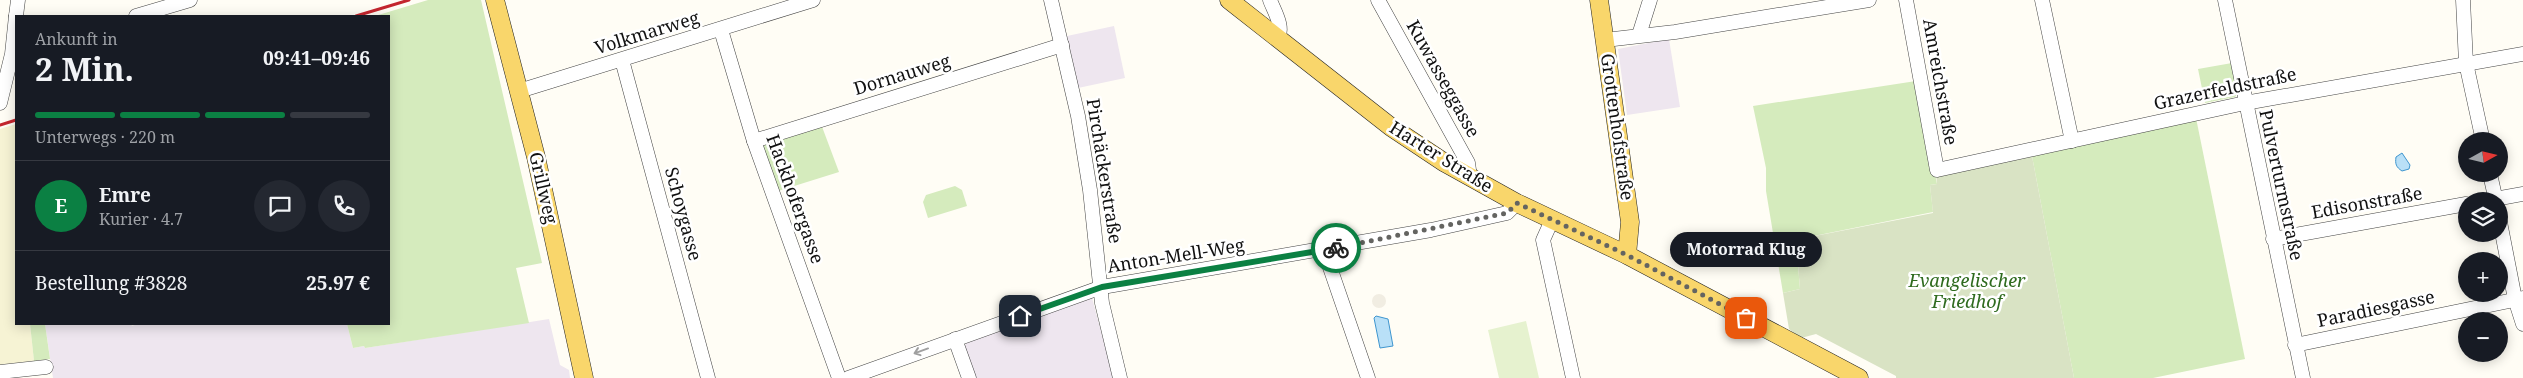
<!DOCTYPE html>
<html lang="de">
<head>
<meta charset="utf-8">
<style>
	body { margin:0; font-family:"Noto Serif",serif; background:#242831; color:#f1f3f6; height:100vh; display:flex; flex-direction:column; font-size:19px; white-space:nowrap }
	* { box-sizing:border-box; margin:0 }
	p { font-size:16px; color:#9ea1a6 }
	.icon { flex:none; width:28px; height:28px; fill:none; stroke:currentColor; stroke-width:2; stroke-linecap:round; stroke-linejoin:round }
	.map { position:relative; flex:1; overflow:hidden }
	.drawer { position:absolute; left:15px; top:15px; width:375px; height:310px; display:flex; flex-direction:column; background:#171b24; border-radius:0px; box-shadow:0 2px 12px #0003 }
	.drawer>* { flex:none }
	.needle { width:32px; rotate:82deg }
	.fabs { position:absolute; left:2458px; top:132px; display:grid; gap:10px }
	.fabs a { display:grid; place-items:center; width:50px; height:50px; border-radius:50%; background:#171b24; box-shadow:0 2px 12px #0003; font-size:25px }
	.pin { position:absolute; display:grid; place-items:center; width:42px; height:42px; color:#fff; margin:-21px; border-radius:10px; box-shadow:0 2px 8px #0006 }
	.courier { position:absolute; display:grid; place-items:center; width:50px; height:50px; margin:-25px; border:4px solid #0b8043; border-radius:50%; background:#fff; color:#222; box-shadow:0 1px 6px #0007 }
	.bubble { position:absolute; height:35px; border-radius:18px; background:#171b24; box-shadow:0 2px 12px #0003; font-size:16px; font-weight:700; line-height:35px; text-align:center }
	.head em { font-style:normal; font-weight:700 }
	.head div { display:flex; flex-direction:column-reverse }
	.head { display:flex; align-items:center; justify-content:space-between; height:85px; padding:0 20px }
	h1 { font-size:32px; font-weight:700; line-height:38px }
	.bar { display:grid; grid-template-columns:repeat(4,1fr); gap:8px 5px; align-content:center; height:60px; padding:0 20px }
	.bar i { height:6px; border-radius:4px; background:#363941 }
	.bar .on { background:#0b8043 }
	.bar p { grid-column:span 4 }
	.line { display:flex; align-items:center; gap:12px; padding:0 20px; border-top:1px solid #363941 }
	.line div { flex:1 }
	.round { display:grid; place-items:center; flex:none; width:52px; height:52px; border-radius:26px; background:#242831 }
	.map>svg:first-child { display:block }
	.industrial { fill:#eee6ef }
	.farmland { fill:#f6f3d4 }
	.green { fill:#d5ebbd }
	.cemetery { fill:#d9e3c4 }
	.pitch { fill:#e6f2cf }
	.plaza { fill:#f1ede2 }
	.water { fill:#b9e0f7; stroke:#3f96cf }
	.lines { fill:none; stroke-linecap:round; stroke-linejoin:round }
	.minor-casing { stroke:#444; stroke-width:15 }
	.major-casing { stroke:#222; stroke-width:19 }
	.minor { stroke:#fff; stroke-width:14 }
	.major { stroke:#f9d66b; stroke-width:18 }
	.rail { stroke:#c4262e; stroke-width:3 }
	.oneway { stroke:#a0a0a0 }
	.done { stroke:#646461; stroke-width:5; stroke-dasharray:0 9 }
	.route { stroke:#0b8043; stroke-width:6 }
	.labels { text-anchor:middle; stroke-width:5; stroke-linejoin:round; paint-order:stroke }
	.street-label { font-size:18px; fill:#111; stroke:#fff }
	.park-label { font-size:18px; font-style:italic; fill:#2f6b1f; stroke:#fff }
</style>
</head>
<body>
<div class="map">
<svg width="2523" height="378" viewBox="0 0 2523 378">
	<rect width="100%" height="100%" fill="#fffdf5"/>
	<!-- industrial -->
	<g class="industrial">
		<polygon points="1114,26 1125,78 1078,88 1067,36"/>
		<polygon points="1669,39 1680,107 1627,115 1618,49"/>
		<polygon points="1092,298 1114,378 975,378 964,347 967,342"/>
		<polygon points="549,319 560,365 569,370 570,378 53,378 45,324 131,324 132,326 138,324 347,324 353,348 364,346 365,348"/>
	</g>
	<!-- farmland -->
	<polygon class="farmland" points="16,124 16,324 30,324 34,361 0,365 0,129"/>
	<!-- green -->
	<g class="green">
		<polygon points="428,0 481,0 542,263 516,268 529,323 365,348 364,346 353,348 347,324 389,324 389,16 375,16"/>
		<polygon points="2232,63 2238,92 2235,97 2205,103 2198,69"/>
		<polygon points="1916,81 1937,184 1930,185 1933,212 1794,240 1795,265 1798,265 1800,289 1783,293 1766,191 1766,168 1753,106"/>
		<polygon points="2196,118 2245,359 2153,378 2074,378 2032,156"/>
		<polygon points="821,124 839,172 775,192 762,145"/>
		<polygon points="955,186 962,190 967,206 928,218 923,202 926,195"/>
		<polygon points="30,324 45,324 50,359 34,361"/>
	</g>
	<!-- cemetery -->
	<polygon class="cemetery" points="2032,156 2074,378 1896,378 1896,376 1816,334 1801,338 1789,329 1783,293 1800,289 1798,265 1794,265 1794,240 1933,213 1930,185 1937,184 1936,174"/>
	<!-- pitch -->
	<polygon class="pitch" points="1526,321 1539,378 1499,378 1488,330"/>
	<!-- plaza -->
	<circle class="plaza" cx="1379" cy="301" r="7"/>
	<!-- water -->
	<g class="water">
		<path d="M2402 153 2410 165 2409 169 2402 171C2396 167 2395 164 2396 157Z"/>
		<polygon points="1376,316 1388,319 1393,346 1380,348 1374,318"/>
	</g>
	<g class="lines">
		<!-- minor casing -->
		<g class="minor-casing">
			<g id="minor">
				<polyline points="1051,0 1078,116 1090,190 1102,303 1120,378"/>
				<path d="M1270 0C1274 11 1284 26 1278 38"/>
				<polyline points="1378,0 1468,163 1470,177"/>
				<polyline points="1906,0 1937,170 2245,103 2523,54"/>
				<polyline points="2042,0 2072,141"/>
				<polyline points="2225,0 2303,378"/>
				<polyline points="2463,0 2466,63 2483,141"/>
				<polyline points="16,16 18,0"/>
				<polyline points="136,16 190,0"/>
				<polyline points="721,30 754,141 839,378"/>
				<polyline points="1639,35 1650,0"/>
				<polyline points="1605,40 1675,32 1869,0"/>
				<polyline points="622,60 708,378"/>
				<polyline points="519,91 813,0"/>
				<polyline points="0,103 12,54 16,16"/>
				<polyline points="754,141 1062,45"/>
				<polyline points="2490,174 2496,201"/>
				<polyline points="2484,201 2523,194"/>
				<polyline points="2499,217 2515,299 2523,324"/>
				<polyline points="1552,220 1543,240 1573,378"/>
				<polyline points="2273,239 2466,204"/>
				<polyline points="1324,250 1368,378"/>
				<polyline points="955,339 969,378"/>
				<polyline points="2295,345 2523,298"/>
				<polyline points="0,372 46,367"/>
				<polyline points="848,378 1102,287 1431,230 1507,213 1517,203"/>
			</g>
		</g>
		<!-- major casing -->
		<g class="major-casing">
			<g id="major">
				<polyline points="495,0 536,157 584,378"/>
				<polyline points="1229,0 1391,127 1445,163 1517,203 1627,255 1859,378"/>
				<polyline points="1599,0 1630,222 1627,255"/>
			</g>
		</g>
		<!-- minor -->
		<use href="#minor" class="minor"/>
		<!-- major -->
		<use href="#major" class="major"/>
		<!-- rail -->
		<g class="rail">
			<polyline points="356,16 409,0"/>
			<polyline points="0,125 16,120"/>
		</g>
	</g>
	<!-- one-way arrows -->
	<defs><path id="oneway-shaft" d="M-6 0H5M1.5-3L5.5 0L1.5 3" fill="none" stroke-width="1.6" stroke-linecap="round" stroke-linejoin="round" transform="scale(1.25)"/></defs>
	<use class="oneway" href="#oneway-shaft" transform="translate(921 351) rotate(160)"/>
	<g class="lines">
		<!-- done -->
		<polyline class="done" points="1336,248 1507,213 1517,203 1627,255 1746,318"/>
		<!-- route -->
		<polyline class="route" points="1020,316 1102,287 1336,248"/>
	</g>
	<g class="labels">
		<!-- street labels -->
		<g class="street-label">
			<text transform="translate(647 33) rotate(-17)" y="6">Volkmarweg</text>
			<text transform="translate(902 75) rotate(-17)" y="6">Dornauweg</text>
			<text transform="translate(1443 79) rotate(61)" y="6">Kuwasseggasse</text>
			<text transform="translate(1940 82) rotate(80)" y="6">Amreichstraße</text>
			<text transform="translate(2225 89) rotate(-12)" y="6">Grazerfeldstraße</text>
			<text transform="translate(1617 127) rotate(82)" y="6">Grottenhofstraße</text>
			<text transform="translate(1441 157) rotate(32)" y="6">Harter Straße</text>
			<text transform="translate(1104 171) rotate(81)" y="6">Pirchäckerstraße</text>
			<text transform="translate(2281 185) rotate(78)" y="6">Pulverturmstraße</text>
			<text transform="translate(543 188) rotate(77)" y="6">Grillweg</text>
			<text transform="translate(795 199) rotate(70)" y="6">Hackhofergasse</text>
			<text transform="translate(2367 203) rotate(-10)" y="6">Edisonstraße</text>
			<text transform="translate(683 214) rotate(75)" y="6">Schoygasse</text>
			<text transform="translate(1176 256) rotate(-9)" y="6">Anton-Mell-Weg</text>
			<text transform="translate(2376 309) rotate(-12)" y="6">Paradiesgasse</text>
		</g>
		<!-- park labels -->
		<g class="park-label">
			<text x="1967" y="287">Evangelischer<tspan x="1967" dy="21">Friedhof</tspan></text>
		</g>
	</g>
</svg>
<div class="fabs">
<a><svg class="needle" viewBox="-14 -14 28 28"><path d="M0-13l5 13h-10z" fill="#e53935"/><path d="M0 13l5-13h-10z" fill="#9ea1a6"/></svg></a>
<a><svg class="icon" aria-label="layers" viewBox="0 0 24 24"><path d="M12 4l9 5-9 5-9-5zM3 14l9 5 9-5"/></svg></a>
<a>+</a>
<a>−</a>
</div>
<div class="pin" style="left:1746px;top:318px;background:#ea580c"><svg class="icon" aria-label="bag" viewBox="0 0 24 24"><path d="M5 8h14l-1 12H6zM9 8a3 3 0 0 1 6 0"/></svg></div>
<div class="pin" style="left:1020px;top:316px;background:#1f2937"><svg class="icon" aria-label="home" viewBox="0 0 24 24"><path d="M3 11l9-7 9 7M6 9v11h12V9"/></svg></div>
<div class="courier" style="left:1336px;top:248px"><svg class="icon" aria-label="bike" viewBox="0 0 24 24"><circle cx="6" cy="16" r="4"/><circle cx="18" cy="16" r="4"/><path d="M6 16l4-8h5l3 8M10 8l3 8H6M13 5h3"/></svg></div>
<div class="bubble" style="left:1670px;top:232px;width:152px">Motorrad Klug</div>
<section class="drawer">
<div class="head"><div><h1>2 Min.</h1><p>Ankunft in</p></div><em>09:41–09:46</em></div>
<div class="bar"><i class="on"></i><i class="on"></i><i class="on"></i><i></i><p>Unterwegs · 220 m</p></div>
<div class="line" style="height:90px"><b class="round" style="background:#0b8043;color:#fff">E</b><div><b>Emre</b><p>Kurier · 4.7</p></div><a class="round"><svg class="icon" aria-label="chat" viewBox="0 0 24 24"><path d="M4 5h16v11H9l-5 4z"/></svg></a><a class="round"><svg class="icon" aria-label="phone" viewBox="0 0 24 24"><path d="M5 4h4l2 5-3 2q2 4 5 5l2-3 5 2v4C11 20 4 13 5 4z"/></svg></a></div>
<div class="line" style="height:65px"><div>Bestellung #3828</div><b>25.97 €</b></div>
</section>
</div>
</body>
</html>
